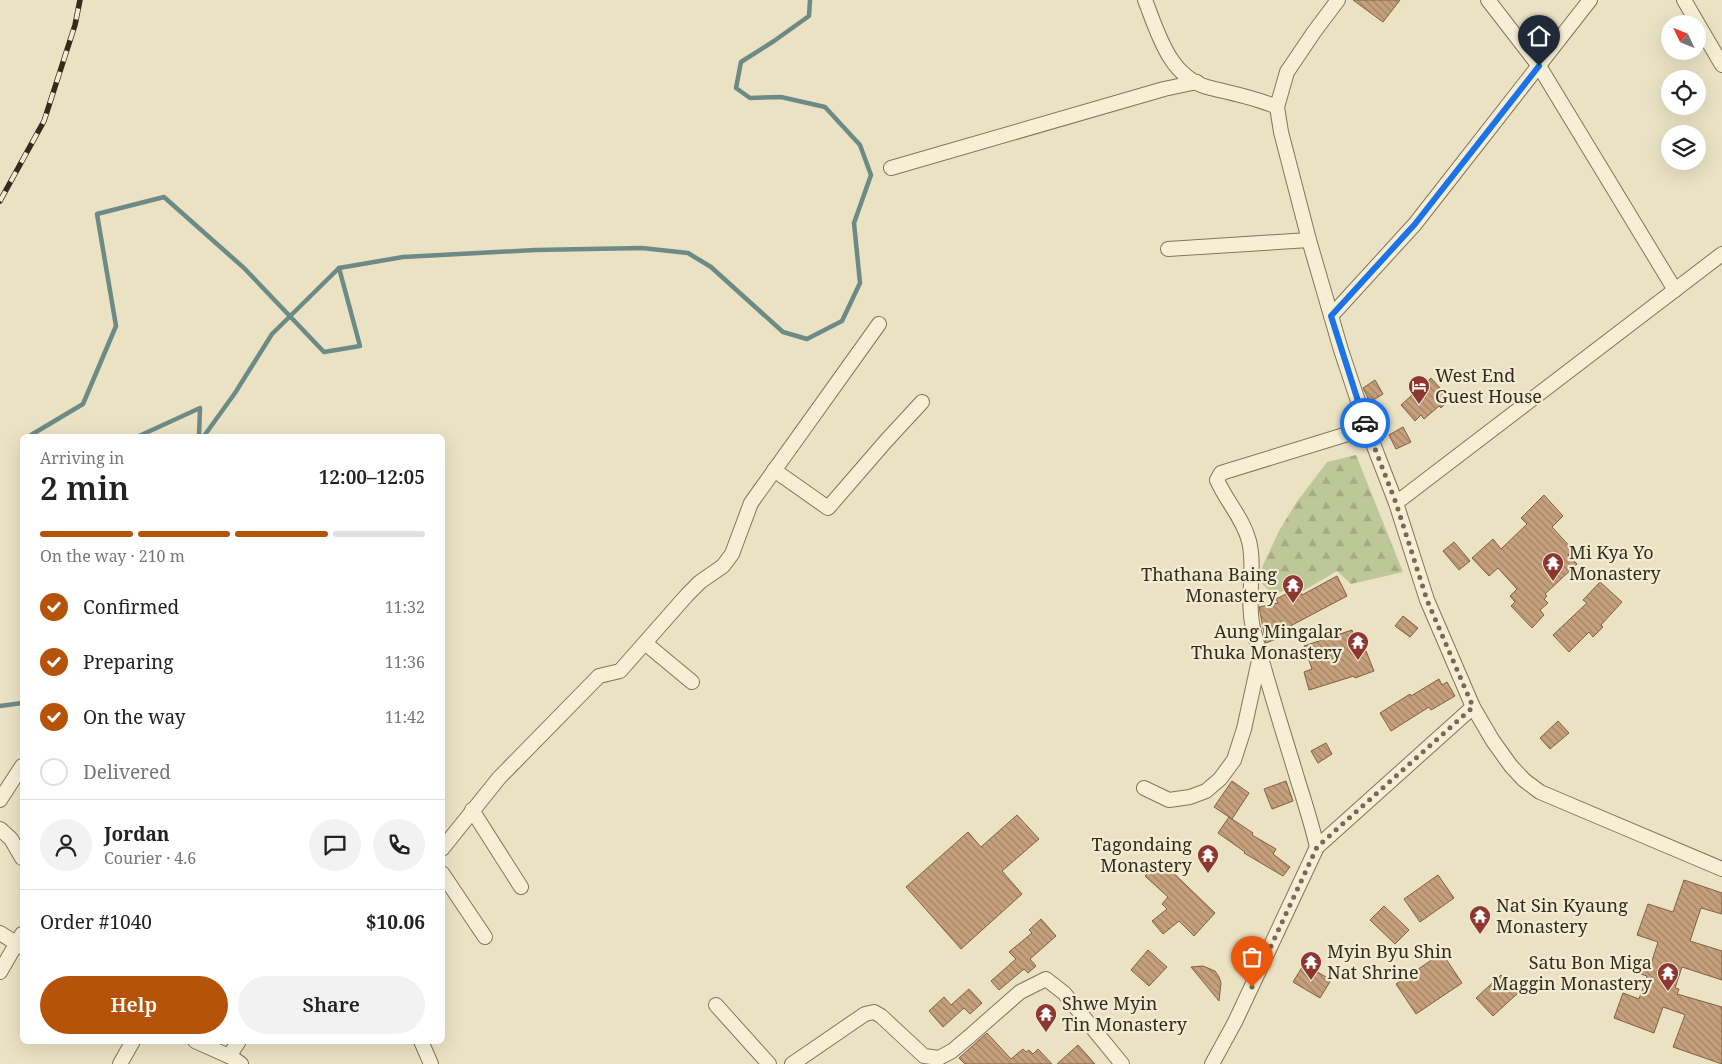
<!DOCTYPE html>
<html lang="en">
<head>
<meta charset="utf-8">
<style>
	body { margin:0; font-family:"Noto Serif",serif; background:#f2f2f2; color:#222; height:100vh; display:flex; flex-direction:column; font-size:19px; white-space:nowrap }
	* { box-sizing:border-box; margin:0 }
	p { font-size:16px; color:#767676 }
	.icon { flex:none; width:28px; height:28px; fill:none; stroke:currentColor; stroke-width:2; stroke-linecap:round; stroke-linejoin:round }
	.map { position:relative; flex:1; overflow:hidden }
	.sheet { position:absolute; left:20px; top:434px; width:425px; height:610px; display:flex; flex-direction:column; background:#fff; border-radius:8px; box-shadow:0 5px 20px #0002 }
	.sheet>* { flex:none }
	.needle { width:32px; rotate:313deg }
	.buttons { position:absolute; left:1661px; top:15px; display:grid; gap:10px }
	.buttons a { display:grid; place-items:center; width:45px; height:45px; border-radius:50%; background:#fff; box-shadow:0 5px 20px #0002; font-size:25px }
	.pin { position:absolute; display:grid; place-items:center; width:42px; height:42px; color:#fff; margin:-51px -21px; border-radius:50% 50% 50% 0; rotate:-45deg; box-shadow:0 0 5px #0007 }
	.pin .icon { rotate:45deg }
	.courier { position:absolute; display:grid; place-items:center; width:50px; height:50px; margin:-25px; border:4px solid #1a73e8; border-radius:50%; background:#fff; color:#222; box-shadow:0 1px 6px #0007 }
	.headline em { font-style:normal; font-weight:600 }
	.headline div { display:flex; flex-direction:column-reverse }
	.headline { display:flex; align-items:center; justify-content:space-between; height:85px; padding:0 20px }
	h1 { font-size:32px; font-weight:600; line-height:38px }
	.bar { display:grid; grid-template-columns:repeat(4,1fr); gap:8px 5px; align-content:center; height:60px; padding:0 20px }
	.bar i { height:6px; border-radius:4px; background:#e0e0e0 }
	.bar .active { background:#b45309 }
	.bar p { grid-column:span 4 }
	.line { display:flex; align-items:center; gap:12px; padding:0 20px; border-top:1px solid #e0e0e0 }
	.line div { flex:1 }
	.round { display:grid; place-items:center; flex:none; width:52px; height:52px; border-radius:26px; background:#f2f2f2 }
	ol { padding:0 20px; list-style:none }
	li { display:flex; align-items:center; gap:15px; height:55px }
	li p { margin-inline-start:auto }
	li .icon { padding:5px; border-radius:50%; background:#b45309; color:#fff; stroke-width:4 }
	li:last-child { color:#767676 }
	li i { width:28px; height:28px; border:2px solid #e0e0e0; border-radius:50% }
	.primary-button { display:flex; gap:10px; margin-top:auto; padding:10px 20px }
	.primary-button a { flex:1; height:58px; border-radius:30px; background:#b45309; color:#fff; font-size:20px; font-weight:600; line-height:58px; text-align:center }
	.primary-button a+a { background:#f2f2f2; color:#222 }
	.map>svg:first-child { display:block }
	.forest { fill:url(#forest-firs) }
	.lines { fill:none; stroke-linecap:round; stroke-linejoin:round }
	.stream { stroke:#6d8b86; stroke-width:4.5 }
	.building { fill:url(#building-back-hatch); stroke:#816043 }
	.minor-casing { stroke:#83745b; stroke-width:16 }
	.minor { stroke:#f6efd6; stroke-width:14 }
	.rail-casing { stroke:#342b1e; stroke-width:5.5 }
	.rail { stroke:#f2ecd2; stroke-width:4; stroke-dasharray:11; stroke-linecap:butt }
	.done { stroke:#746b58; stroke-width:5; stroke-dasharray:0 9 }
	.route { stroke:#1a73e8; stroke-width:6 }
	.labels { text-anchor:middle; stroke-width:4.5; stroke-linejoin:round; paint-order:stroke }
	.poi-label { font-size:18px; fill:#342b1e; stroke:#f2ecd2; text-anchor:start }
</style>
</head>
<body>
<div class="map">
<svg width="1722" height="1064" viewBox="0 0 1722 1064">
	<defs>
		<pattern id="forest-firs" width="22" height="20" patternUnits="userSpaceOnUse" patternTransform="scale(1.25)"><rect width="22" height="20" fill="#bec798"/><path d="M5 1l3.5 6h-7zM16 11l3.5 6h-7z" fill="#a4ab83"/></pattern>
		<pattern id="building-back-hatch" width="6" height="6" patternUnits="userSpaceOnUse" patternTransform="scale(1.25)"><rect width="6" height="6" fill="#c6a07c"/><path d="M-1 5l2 2M0 0l6 6M5-1l2 2" fill="none" stroke="#a28365"/></pattern>
	</defs>
	<rect width="100%" height="100%" fill="#eae2c3"/>
	<!-- forest -->
	<polygon class="forest" points="1356,455 1403,572 1351,584 1337,571 1303,591 1299,584 1274,595 1258,580 1263,565 1279,531 1296,503 1327,462"/>
	<g class="lines">
		<!-- stream -->
		<g class="stream">
			<polyline points="32,436 31,435 83,404 116,326 97,214 164,197 244,268 324,352 360,346 339,268"/>
			<polyline points="139,436 200,408 199,436"/>
			<polyline points="204,436 235,393 272,334 339,268 403,257 535,250 642,248 688,253 711,267 783,332 807,339 842,321 860,283 854,223 871,175 860,145 825,107 781,97 750,98 736,88 741,62 774,41 809,16 810,0"/>
			<polyline points="0,706 22,703"/>
		</g>
	</g>
	<!-- building -->
	<g class="building">
		<polygon points="1353,0 1400,0 1383,22"/>
		<polygon points="1431,378 1450,399 1441,408 1439,406 1424,419 1421,415 1415,421 1401,405"/>
		<polygon points="1375,380 1383,394 1370,402 1363,388"/>
		<polygon points="1403,427 1411,442 1396,449 1389,435"/>
		<polygon points="1544,495 1563,516 1552,527 1573,550 1568,555 1577,564 1545,594 1547,596 1544,599 1548,603 1540,610 1544,615 1532,628 1511,606 1515,602 1510,596 1517,589 1498,568 1489,576 1472,558 1493,539 1501,549 1527,524 1521,518"/>
		<polygon points="1454,542 1470,561 1459,570 1443,551"/>
		<polygon points="1337,576 1347,596 1279,632 1281,637 1266,643 1259,607 1278,603 1276,599 1298,588 1302,595"/>
		<polygon points="1600,582 1622,602 1601,625 1603,627 1593,637 1589,632 1569,652 1553,635 1587,603 1583,600"/>
		<polygon points="1403,616 1418,628 1410,637 1395,626"/>
		<polygon points="1352,630 1359,653 1366,651 1374,671 1355,678 1354,676 1309,690 1304,672 1312,669 1304,646"/>
		<polygon points="1439,679 1442,685 1447,682 1455,696 1431,710 1429,707 1391,731 1380,713 1410,694 1411,696"/>
		<polygon points="1558,721 1569,733 1550,749 1540,738"/>
		<polygon points="1326,743 1332,754 1318,763 1311,751"/>
		<polygon points="1232,781 1249,793 1232,819 1214,807"/>
		<polygon points="1286,781 1293,801 1272,809 1264,789"/>
		<polygon points="1017,815 1039,839 1002,871 1022,894 961,949 906,887 968,832 981,847"/>
		<polygon points="1229,817 1253,833 1252,835 1276,849 1273,854 1290,867 1283,876 1244,853 1245,852 1218,833"/>
		<polygon points="1160,860 1215,913 1194,936 1179,921 1163,934 1152,921 1167,909 1162,904 1168,897 1145,876"/>
		<polygon points="1438,875 1454,898 1420,922 1404,899"/>
		<polygon points="1684,880 1722,893 1722,914 1701,908 1690,941 1722,951 1722,980 1682,967 1675,988 1679,989 1677,994 1722,1007 1722,1064 1673,1047 1685,1015 1683,1014 1663,1007 1654,1033 1614,1018 1623,993 1639,999 1647,976 1641,974 1646,962 1651,964 1658,942 1637,935 1648,904 1673,912"/>
		<polygon points="1384,906 1409,930 1395,944 1370,920"/>
		<polygon points="1041,919 1056,936 1030,959 1036,966 1028,973 1024,969 999,990 991,981 1016,959 1009,952 1032,933 1029,930"/>
		<polygon points="1148,950 1167,967 1149,986 1131,970"/>
		<polygon points="1442,953 1462,983 1416,1014 1396,984"/>
		<polygon points="1304,964 1331,980 1320,998 1293,982"/>
		<polygon points="1203,966 1215,971 1219,977 1221,983 1219,1001 1191,967"/>
		<polygon points="1501,975 1518,993 1493,1016 1476,998"/>
		<polygon points="969,989 982,1003 970,1014 964,1008 943,1027 929,1011 944,997 951,1005"/>
		<polygon points="987,1033 1011,1059 1023,1049 1026,1052 1029,1050 1033,1054 1038,1049 1052,1064 965,1064 959,1058"/>
		<polygon points="1078,1045 1095,1064 1057,1064"/>
	</g>
	<g class="lines">
		<!-- minor casing -->
		<g class="minor-casing">
			<g id="minor">
				<path d="M1145 0C1158 33 1169 76 1207 87 1230 93 1254 97 1277 107L1281 132 1309 240 1341 350 1367 428 1396 503 1427 600 1473 707 1493 741 1511 766 1524 780 1540 792 1722 869"/>
				<polyline points="1488,0 1539,66 1675,290"/>
				<polyline points="1684,0 1722,65"/>
				<polyline points="1277,107 1287,72 1314,32 1338,0"/>
				<polyline points="891,168 1164,89 1197,82"/>
				<polyline points="1168,249 1309,240"/>
				<polyline points="1331,316 1415,224 1590,0"/>
				<polyline points="774,470 828,508 886,441 922,402"/>
				<polyline points="1396,503 1722,254"/>
				<polyline points="645,643 692,682"/>
				<polyline points="1144,788 1169,800 1190,797 1206,791 1220,779 1234,760 1244,729 1260,656"/>
				<polyline points="0,800 22,766"/>
				<polyline points="472,810 521,887"/>
				<polyline points="0,829 11,839 22,858"/>
				<path d="M1317 847C1312 825 1305 803 1298 781 1283 731 1266 679 1253 628 1246 599 1256 569 1249 541 1243 518 1226 501 1217 480L1221 473 1367 428"/>
				<polyline points="442,849 499,778 599,676 620,671 687,595 700,582 723,566 732,554 751,503 879,324"/>
				<polyline points="442,873 485,937"/>
				<polyline points="0,933 22,947"/>
				<polyline points="0,972 22,934"/>
				<polyline points="716,1005 769,1064"/>
				<polyline points="195,1041 233,1058 241,1064"/>
				<polyline points="421,1041 431,1064"/>
				<polyline points="229,1056 239,1041"/>
				<polyline points="120,1064 133,1041"/>
				<polyline points="792,1064 865,1014 874,1012 881,1016 924,1056 939,1058 952,1051 971,1035 1020,992 1046,979 1064,993 1122,1064"/>
				<polyline points="1212,1064 1235,1022 1317,847 1473,707"/>
			</g>
		</g>
		<!-- minor -->
		<use href="#minor" class="minor"/>
		<!-- rail casing -->
		<g class="rail-casing">
			<polyline id="rail" points="0,201 44,121 75,25 80,0"/>
		</g>
		<!-- rail -->
		<use href="#rail" class="rail"/>
	</g>
	<g class="lines">
		<!-- done -->
		<polyline class="done" points="1252,987 1317,847 1473,707 1427,600 1396,503 1365,423"/>
		<!-- route -->
		<polyline class="route" points="1365,423 1331,316 1415,224 1539,66"/>
	</g>
	<!-- icons -->
	<defs>
		<g id="hotel-pin" transform="scale(1.125)"><path d="M0 17L-7.5 6A9.5 9.5 0 1 1 7.5 6Z" fill="#8e3730" stroke="#f2ecd2"/><path d="M-6-4.5h1.5V1H6V5H4.5V3h-9V5H-6ZM-4 0a1.8 1.8 0 1 1 3.6 0ZM.5 0V-2.5h3Q6-2.5 6 0Z" fill="#fff"/></g>
		<g id="temple-pin" transform="scale(1.125)"><path d="M0 17L-7.5 6A9.5 9.5 0 1 1 7.5 6Z" fill="#8e3730" stroke="#f2ecd2"/><path d="M0-6L5-2H3V0L6.5 2.5H4V6H1.5V3h-3V6H-4V2.5H-6.5L-3 0V-2H-5Z" fill="#fff"/></g>
	</defs>
	<g fill-rule="evenodd">
		<use href="#hotel-pin" x="1419" y="386"/>
		<use href="#temple-pin" x="1553" y="563"/>
		<use href="#temple-pin" x="1293" y="585"/>
		<use href="#temple-pin" x="1358" y="642"/>
		<use href="#temple-pin" x="1208" y="855"/>
		<use href="#temple-pin" x="1480" y="916"/>
		<use href="#temple-pin" x="1311" y="962"/>
		<use href="#temple-pin" x="1668" y="973"/>
		<use href="#temple-pin" x="1046" y="1014"/>
	</g>
	<g class="labels">
		<!-- poi labels -->
		<g class="poi-label">
			<text x="1435" y="382">West End<tspan x="1435" dy="21">Guest House</tspan></text>
			<text x="1569" y="559">Mi Kya Yo<tspan x="1569" dy="21">Monastery</tspan></text>
			<text x="1277" y="581" text-anchor="end">Thathana Baing<tspan x="1277" dy="21">Monastery</tspan></text>
			<text x="1342" y="638" text-anchor="end">Aung Mingalar<tspan x="1342" dy="21">Thuka Monastery</tspan></text>
			<text x="1192" y="851" text-anchor="end">Tagondaing<tspan x="1192" dy="21">Monastery</tspan></text>
			<text x="1496" y="912">Nat Sin Kyaung<tspan x="1496" dy="21">Monastery</tspan></text>
			<text x="1327" y="958">Myin Byu Shin<tspan x="1327" dy="21">Nat Shrine</tspan></text>
			<text x="1652" y="969" text-anchor="end">Satu Bon Miga<tspan x="1652" dy="21">Maggin Monastery</tspan></text>
			<text x="1062" y="1010">Shwe Myin<tspan x="1062" dy="21">Tin Monastery</tspan></text>
		</g>
	</g>
</svg>
<div class="buttons">
<a><svg class="needle" viewBox="-14 -14 28 28"><path d="M0-13l5 13h-10z" fill="#e53935"/><path d="M0 13l5-13h-10z" fill="#767676"/></svg></a>
<a><svg class="icon" aria-label="locate" viewBox="0 0 24 24"><circle cx="12" cy="12" r="6"/><path d="M12 2v4M12 18v4M2 12h4M18 12h4"/></svg></a>
<a><svg class="icon" aria-label="layers" viewBox="0 0 24 24"><path d="M12 4l9 5-9 5-9-5zM3 14l9 5 9-5"/></svg></a>
</div>
<div class="pin" style="left:1252px;top:987px;background:#ea580c"><svg class="icon" aria-label="bag" viewBox="0 0 24 24"><path d="M5 8h14l-1 12H6zM9 8a3 3 0 0 1 6 0"/></svg></div>
<div class="pin" style="left:1539px;top:66px;background:#1f2937"><svg class="icon" aria-label="home" viewBox="0 0 24 24"><path d="M3 11l9-7 9 7M6 9v11h12V9"/></svg></div>
<div class="courier" style="left:1365px;top:423px"><svg class="icon" aria-label="car" viewBox="0 0 24 24"><path d="M5 17H2v-5l4-1 3-4h7l3 4 3 1v5h-3M9 17h6M6 11h13"/><circle cx="7" cy="17" r="2"/><circle cx="17" cy="17" r="2"/></svg></div>
<section class="sheet">
<div class="headline"><div><h1>2 min</h1><p>Arriving in</p></div><em>12:00–12:05</em></div>
<div class="bar"><i class="active"></i><i class="active"></i><i class="active"></i><i></i><p>On the way · 210 m</p></div>
<ol>
<li><svg class="icon" aria-label="check" viewBox="0 0 24 24"><path d="M5 12l5 5 9-10"/></svg>Confirmed<p>11:32</p></li>
<li><svg class="icon" aria-label="check" viewBox="0 0 24 24"><path d="M5 12l5 5 9-10"/></svg>Preparing<p>11:36</p></li>
<li><svg class="icon" aria-label="check" viewBox="0 0 24 24"><path d="M5 12l5 5 9-10"/></svg>On the way<p>11:42</p></li>
<li><i></i>Delivered</li>
</ol>
<div class="line" style="height:90px"><a class="round"><svg class="icon" aria-label="person" viewBox="0 0 24 24"><circle cx="12" cy="8" r="4"/><path d="M4 21q1-7 8-7t8 7"/></svg></a><div><b>Jordan</b><p>Courier · 4.6</p></div><a class="round"><svg class="icon" aria-label="chat" viewBox="0 0 24 24"><path d="M4 5h16v11H9l-5 4z"/></svg></a><a class="round"><svg class="icon" aria-label="phone" viewBox="0 0 24 24"><path d="M5 4h4l2 5-3 2q2 4 5 5l2-3 5 2v4C11 20 4 13 5 4z"/></svg></a></div>
<div class="line" style="height:65px"><div>Order #1040</div><b>$10.06</b></div>
<div class="primary-button"><a>Help</a><a>Share</a></div>
</section>
</div>
</body>
</html>
